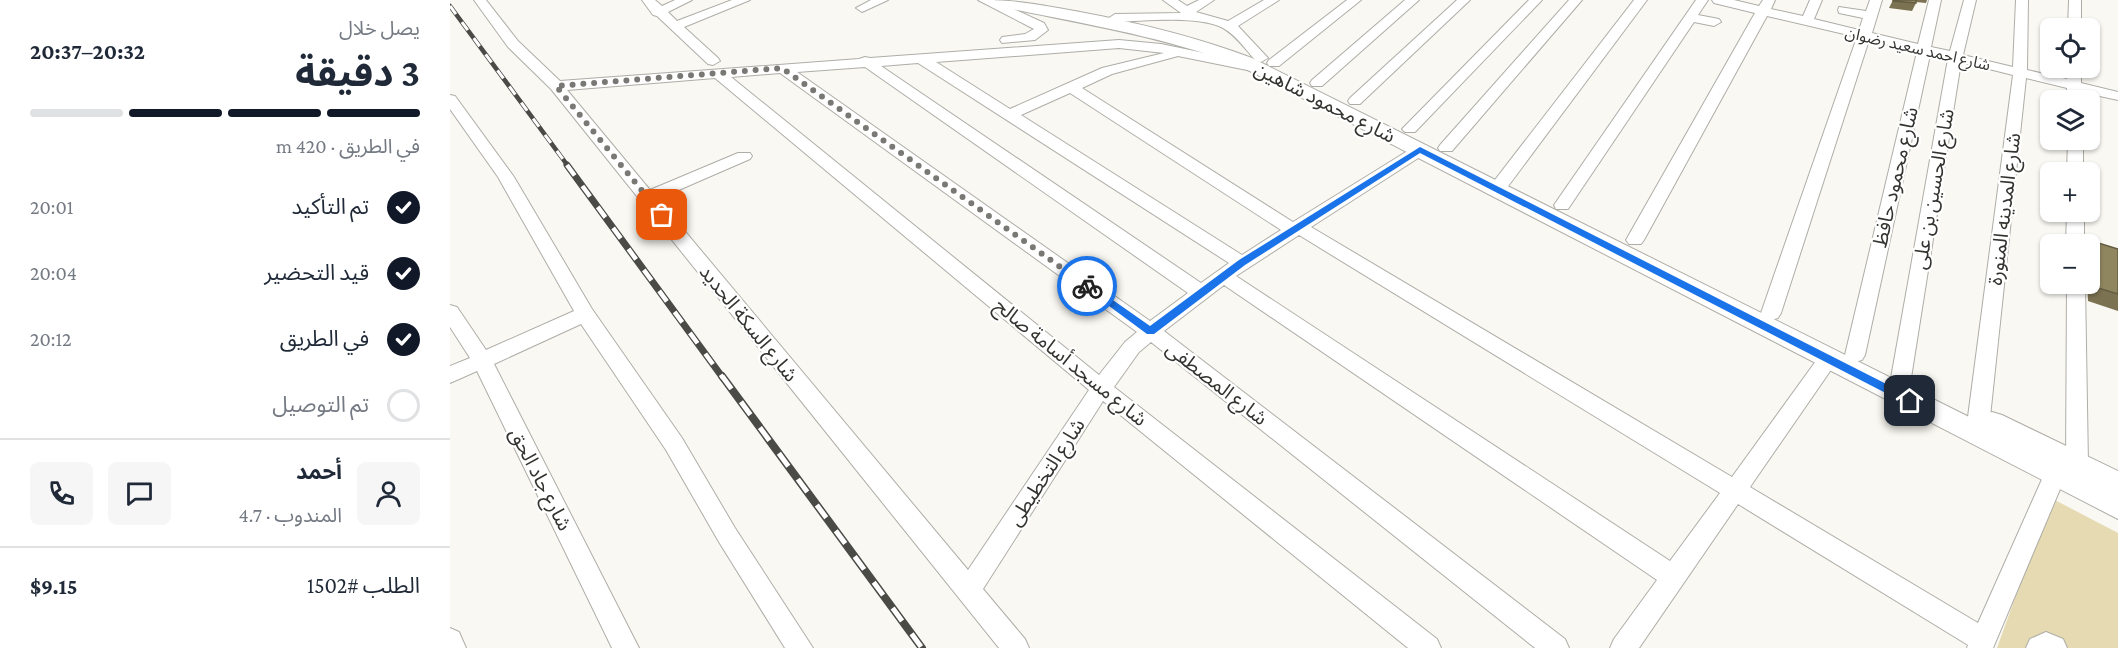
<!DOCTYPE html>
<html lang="ar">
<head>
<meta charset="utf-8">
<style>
	body { margin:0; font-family:"Crimson Pro","Noto Sans Arabic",serif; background:#f6f6f7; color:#1f2937; direction:rtl; height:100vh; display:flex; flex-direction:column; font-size:22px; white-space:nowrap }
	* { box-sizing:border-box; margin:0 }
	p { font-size:20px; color:#747a83 }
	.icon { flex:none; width:33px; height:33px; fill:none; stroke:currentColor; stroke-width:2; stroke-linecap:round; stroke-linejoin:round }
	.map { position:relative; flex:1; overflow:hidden; direction:ltr }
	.details { display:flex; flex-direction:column; background:#fff; width:450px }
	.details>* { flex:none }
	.buttons { position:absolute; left:1590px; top:18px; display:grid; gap:12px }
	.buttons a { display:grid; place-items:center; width:60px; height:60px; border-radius:9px; background:#fff; box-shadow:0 2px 4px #0004; font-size:30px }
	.pin { position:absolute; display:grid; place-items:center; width:51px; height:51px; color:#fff; margin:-26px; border-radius:12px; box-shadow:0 3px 9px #0006 }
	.courier { position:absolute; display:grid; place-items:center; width:60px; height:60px; margin:-30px; border:4px solid #1a73e8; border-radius:50%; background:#fff; color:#222; box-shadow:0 2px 8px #0007 }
	.overview em { font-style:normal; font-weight:700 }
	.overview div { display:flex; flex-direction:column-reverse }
	.overview { display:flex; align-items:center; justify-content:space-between; height:102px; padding:0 30px }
	h1 { font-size:39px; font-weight:700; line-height:45px }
	.bar { display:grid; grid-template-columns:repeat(4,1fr); gap:9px 6px; align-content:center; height:72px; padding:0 30px }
	.bar i { height:8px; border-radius:4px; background:#e0e1e3 }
	.bar .on { background:#111827 }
	.bar p { grid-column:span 4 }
	.line { display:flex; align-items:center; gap:15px; padding:0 30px; border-top:2px solid #e0e1e3 }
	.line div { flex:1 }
	.round { display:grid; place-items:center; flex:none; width:63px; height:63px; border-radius:9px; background:#f6f6f7 }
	ol { padding:0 30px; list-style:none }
	li { display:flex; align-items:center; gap:18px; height:66px }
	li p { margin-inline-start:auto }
	li .icon { padding:6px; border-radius:50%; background:#111827; color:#fff; stroke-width:4 }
	li:last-child { color:#747a83 }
	li i { width:33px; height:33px; border:3px solid #e0e1e3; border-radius:50% }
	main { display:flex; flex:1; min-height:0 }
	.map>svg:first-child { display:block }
	.green { fill:#e5dab2 }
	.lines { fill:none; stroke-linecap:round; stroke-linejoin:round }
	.minor-casing { stroke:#aeada7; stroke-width:2 }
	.major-casing { stroke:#aeada7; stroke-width:2 }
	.minor { fill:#fff; fill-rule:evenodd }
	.major { fill:#fff; fill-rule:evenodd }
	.rail-far2-casing { stroke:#4a4a46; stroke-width:4.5 }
	.rail-far1-casing { stroke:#4a4a46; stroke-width:7 }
	.rail-casing { stroke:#4a4a46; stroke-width:8 }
	.rail-far2 { stroke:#fff; stroke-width:3; stroke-dasharray:10; stroke-linecap:butt }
	.rail-far1 { stroke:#fff; stroke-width:4.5; stroke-dasharray:13; stroke-linecap:butt }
	.rail { stroke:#fff; stroke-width:5; stroke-dasharray:16; stroke-linecap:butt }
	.wall { fill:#7b7252 }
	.building { fill:#8f855f; stroke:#645d42; stroke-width:1.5 }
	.route { fill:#1a73e8 }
	.done { stroke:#797874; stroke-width:6; stroke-dasharray:0 10.8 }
	.labels { text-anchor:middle; stroke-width:4.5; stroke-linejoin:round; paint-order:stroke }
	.far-street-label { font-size:16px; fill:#333330; stroke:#fff }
	.street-label { font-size:20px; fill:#333330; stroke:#fff }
</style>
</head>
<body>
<main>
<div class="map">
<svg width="1668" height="648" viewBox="0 0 1668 648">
	<rect width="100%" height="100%" fill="#faf8f2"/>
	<!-- green -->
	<polygon class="green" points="1601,498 1668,533 1668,648 1547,648"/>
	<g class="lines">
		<!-- minor casing -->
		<g class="minor-casing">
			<g id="minor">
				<path d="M24 0H36L68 41 110 81 409 59 415 57 420 58 669 40 711 44 807 64 809 67 807 70 802 71 728 56 662 74 632 88 843 222 964 147H976L978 150 976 153 861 227 1282 477 1371 354 1378 352 1385 354 1388 359 1385 364 1300 487 1528 623 1597 468 1605 466 1613 468 1616 475 1543 648H1517L1518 645 1288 504 1189 648H1160L1164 639 1207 580 774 285 714 331 1115 639 1119 648H1085L701 342 689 352 664 387 987 639 991 648H958L653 401 533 589 575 639 579 648H549L101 89 58 47ZM669 48 714 53 652 68 560 109 486 62ZM468 63 779 263 751 283 431 66ZM415 67 738 293 700 321 347 72ZM330 73 687 332 675 342 649 375 281 77ZM265 78 639 390 518 570 208 199 300 159 302 156 300 153H288L200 190 117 90ZM620 93 831 230 792 255 571 115ZM849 235 1270 493 1220 561 786 276Z"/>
				<polygon points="192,0 205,0 212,6 225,0 242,0 218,12 227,21 282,0 300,0 234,27 268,58 270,61 263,65 258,64 207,16 203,15"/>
				<polygon points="421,0 438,0 412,12 406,8"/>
				<polygon points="528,0 544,0 594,23 598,30 585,40 552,43 550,40 552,37 575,34 584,29"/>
				<path d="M713 0H728L737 6 749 0H764L746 12 778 21 814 0H829L788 26 818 58 811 62 806 61C796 50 786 35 773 28 749 15 693 21 665 22L659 18 665 14 731 13Z"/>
				<polygon points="897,0 911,0 829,66 819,66 817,63 819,60"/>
				<polygon points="955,0 969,0 872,86 862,86 860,83 862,80"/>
				<polygon points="1007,0 1020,0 910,104 900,104 898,101 900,98"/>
				<polygon points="1079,0 1092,0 965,132 955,132 952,129 955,126"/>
				<polygon points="1119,0 1132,0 1002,151 990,151 988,148 990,145"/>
				<polygon points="1184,0 1197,0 1053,193 1041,193 1039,189 1041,185"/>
				<polygon points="1246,0 1258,0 1248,15 1269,19 1271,22 1264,26 1244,22 1118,209 1106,209 1104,205"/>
				<polygon points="1262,0 1284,0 1309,6 1313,0 1325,0 1321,9 1353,16 1360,0 1372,0 1364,19 1409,30 1413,18 1389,13 1388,10 1389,7 1416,11 1420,0 1432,0 1422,33 1468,44 1479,0 1491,0 1481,47 1500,51 1514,0 1526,0 1513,55 1563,67 1566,0 1578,0 1577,70 1617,79 1617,68 1631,68 1631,83 1668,92 1668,100 1631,92 1631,100 1617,100 1617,88 1576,78 1540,417 1537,423 1529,425 1521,423 1518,417 1563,75 1511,62 1461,378 1458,383 1451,386 1444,383 1441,378 1498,59 1480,55 1415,355 1412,360 1405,362 1398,360 1395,355 1467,52 1419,40 1331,313 1328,318 1321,320 1314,318 1311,313 1407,37 1317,16 1194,240 1191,244 1179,244 1176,240 1305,13 1264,3"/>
				<polygon points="1619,0 1631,0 1631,28 1618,28"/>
				<polygon points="0,95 5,96 64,177 142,309 232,438 285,528 363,648 335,648 269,542 216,450 131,324 44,364 189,648 162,648 27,371 0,383 0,366 20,358 0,327 0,305 7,307 36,350 124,311 48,177 0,109"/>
				<polygon points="1618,140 1633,140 1633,172 1617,172"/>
				<polygon points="1617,212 1634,212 1634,244 1616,244"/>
				<polygon points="1617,284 1635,284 1638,465 1635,471 1627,474 1619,471 1616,465"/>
				<polygon points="0,628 9,632 16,648 0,648"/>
				<polygon points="1596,632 1613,639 1617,648 1576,648 1580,639"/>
			</g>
		</g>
		<!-- major casing -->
		<g class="major-casing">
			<path id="major" d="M535 0C568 0 598 6 630 12 689 23 746 37 802 58L1529 422 1532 415 1542 412 1552 415 1668 471V519L790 66C710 35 626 23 543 5Z"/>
		</g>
		<!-- minor -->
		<use href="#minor" class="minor"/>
		<!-- major -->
		<use href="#major" class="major"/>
		<!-- rail-far2 casing -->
		<g class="rail-far2-casing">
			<polyline id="rail-far2" points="0,6 118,166"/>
		</g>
		<!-- rail-far1 casing -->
		<g class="rail-far1-casing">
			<polyline id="rail-far1" points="117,165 273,378"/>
		</g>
		<!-- rail casing -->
		<g class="rail-casing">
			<polyline id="rail" points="272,376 472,648"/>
		</g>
		<!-- rail-far2 -->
		<use href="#rail-far2" class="rail-far2"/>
		<!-- rail-far1 -->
		<use href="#rail-far1" class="rail-far1"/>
		<!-- rail -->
		<use href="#rail" class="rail"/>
	</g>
	<!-- wall -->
	<g class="wall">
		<polygon points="1443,0 1477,0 1476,3 1466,2 1466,3 1462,11 1439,8"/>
		<polygon points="1645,242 1668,249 1668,311 1638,301 1637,284 1640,284 1640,249"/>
	</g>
	<!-- building -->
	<g class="building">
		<polygon points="1443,0 1466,0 1466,3 1443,1"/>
		<polygon points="1645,242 1668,249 1668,294 1648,288 1648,271 1645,269"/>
	</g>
	<!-- route -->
	<polygon class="route" points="970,147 1464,398 1466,401 1464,404 1457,404 970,153 795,265 704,334 697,334 632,286 640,284 700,326 789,260"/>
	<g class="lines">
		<!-- done -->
		<polyline class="done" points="212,215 106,86 332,68 637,286"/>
	</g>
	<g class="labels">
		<!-- far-street labels -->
		<g class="far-street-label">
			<text transform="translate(1468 48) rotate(13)" y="6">شارع احمد سعيد رضوان</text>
		</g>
		<!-- street labels -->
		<g class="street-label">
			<text transform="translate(875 102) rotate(27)" y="7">شارع محمود شاهين</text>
			<text transform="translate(1445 177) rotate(-77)" y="7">شارع محمود حافظ</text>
			<text transform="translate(1483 189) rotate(-80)" y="7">شارع الحسين بن على</text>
			<text transform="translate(1554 209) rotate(-83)" y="7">شارع المدينه المنورة</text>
			<text transform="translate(299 323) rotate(51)" y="7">شارع السكة الحديد</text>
			<text transform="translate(621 362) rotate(39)" y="7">شارع مسجد أسامة صالح</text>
			<text transform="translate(767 383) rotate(38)" y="7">شارع المصطفى</text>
			<text transform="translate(596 472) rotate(-57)" y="7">شارع التخطيطى</text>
			<text transform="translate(91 479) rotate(63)" y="7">شارع جاد الحق</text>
		</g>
	</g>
</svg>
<div class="buttons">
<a><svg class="icon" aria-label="locate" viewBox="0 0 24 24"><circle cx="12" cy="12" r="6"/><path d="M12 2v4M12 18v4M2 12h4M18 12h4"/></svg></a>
<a><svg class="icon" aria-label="layers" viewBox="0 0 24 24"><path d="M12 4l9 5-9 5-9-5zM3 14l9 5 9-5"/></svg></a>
<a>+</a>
<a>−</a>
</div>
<div class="pin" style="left:212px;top:215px;background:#ea580c"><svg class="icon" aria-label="bag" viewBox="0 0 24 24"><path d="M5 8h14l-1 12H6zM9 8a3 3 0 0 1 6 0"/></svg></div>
<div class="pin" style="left:1460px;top:401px;background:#1f2937"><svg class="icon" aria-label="home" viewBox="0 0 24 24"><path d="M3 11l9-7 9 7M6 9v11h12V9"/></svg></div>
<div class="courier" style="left:637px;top:286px"><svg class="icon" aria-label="bike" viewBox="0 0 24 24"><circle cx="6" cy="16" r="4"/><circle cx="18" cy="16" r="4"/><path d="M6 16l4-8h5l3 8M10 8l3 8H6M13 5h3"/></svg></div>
</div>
<section class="details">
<div class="overview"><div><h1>3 دقيقة</h1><p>يصل خلال</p></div><em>20:32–20:37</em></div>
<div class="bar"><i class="on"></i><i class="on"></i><i class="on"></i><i></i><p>في الطريق · 420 m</p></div>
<ol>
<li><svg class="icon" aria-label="check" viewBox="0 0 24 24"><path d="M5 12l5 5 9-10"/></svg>تم التأكيد<p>20:01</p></li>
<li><svg class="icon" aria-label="check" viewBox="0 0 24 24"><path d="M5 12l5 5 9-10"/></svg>قيد التحضير<p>20:04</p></li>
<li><svg class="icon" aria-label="check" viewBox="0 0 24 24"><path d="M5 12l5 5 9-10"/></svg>في الطريق<p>20:12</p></li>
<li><i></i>تم التوصيل</li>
</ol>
<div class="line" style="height:108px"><a class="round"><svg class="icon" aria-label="person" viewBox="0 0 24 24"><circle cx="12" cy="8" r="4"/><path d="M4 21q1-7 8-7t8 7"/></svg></a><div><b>أحمد</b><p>المندوب · 4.7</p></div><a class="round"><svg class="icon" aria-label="chat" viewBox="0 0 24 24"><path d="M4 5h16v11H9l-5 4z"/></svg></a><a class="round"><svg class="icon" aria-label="phone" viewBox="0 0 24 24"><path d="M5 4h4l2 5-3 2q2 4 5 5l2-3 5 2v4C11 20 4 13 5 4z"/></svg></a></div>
<div class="line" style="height:78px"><div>الطلب #1502</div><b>$9.15</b></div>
</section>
</main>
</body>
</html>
